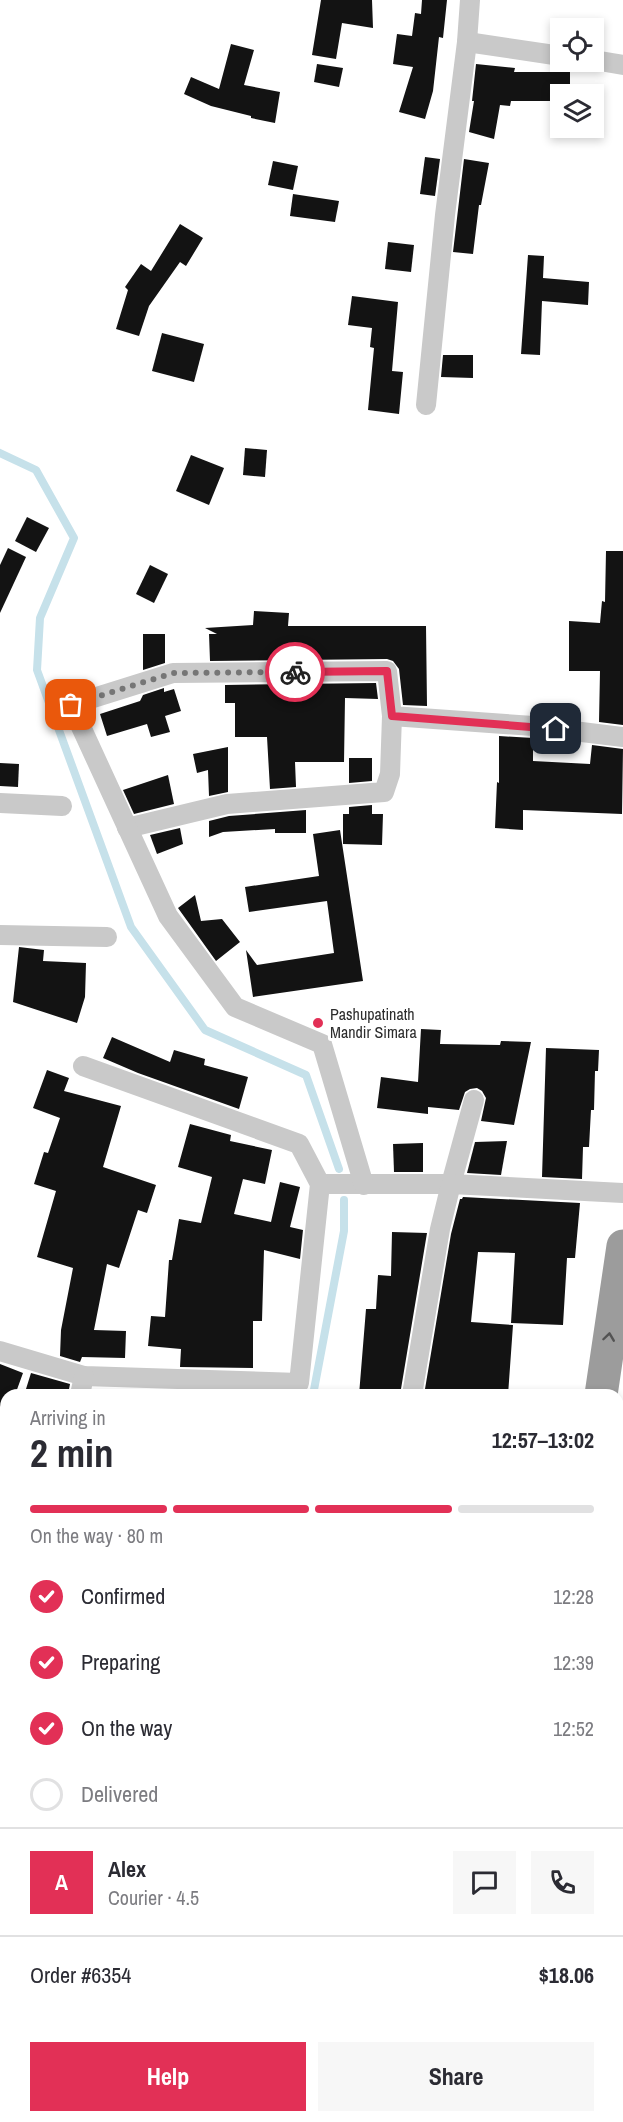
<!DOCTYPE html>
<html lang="en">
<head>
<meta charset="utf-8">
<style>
	body { margin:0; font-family:"Archivo Narrow",sans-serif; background:#f7f7f7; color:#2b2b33; height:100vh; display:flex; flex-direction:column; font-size:22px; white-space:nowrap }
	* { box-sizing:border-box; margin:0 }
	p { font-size:20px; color:#7c7c81 }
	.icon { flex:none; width:33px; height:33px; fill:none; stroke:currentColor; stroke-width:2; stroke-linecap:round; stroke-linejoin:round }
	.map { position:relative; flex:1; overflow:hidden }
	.side { position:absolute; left:0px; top:1389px; width:624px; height:734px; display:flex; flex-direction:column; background:#fff; border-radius:18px 18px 0 0; box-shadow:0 3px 9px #0003 }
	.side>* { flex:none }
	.buttons { position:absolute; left:550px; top:18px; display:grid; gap:12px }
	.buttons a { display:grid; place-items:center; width:54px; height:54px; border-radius:0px; background:#fff; box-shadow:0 3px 9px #0003; font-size:30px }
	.pin { position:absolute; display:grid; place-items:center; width:51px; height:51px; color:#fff; margin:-26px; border-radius:12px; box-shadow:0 3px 9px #0006 }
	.courier { position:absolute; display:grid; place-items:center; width:60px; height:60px; margin:-30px; border:4px solid #e23056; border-radius:50%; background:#fff; color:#222; box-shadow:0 2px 8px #0007 }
	.headline em { font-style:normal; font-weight:700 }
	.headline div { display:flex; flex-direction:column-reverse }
	.headline { display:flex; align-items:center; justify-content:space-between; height:102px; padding:0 30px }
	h1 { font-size:39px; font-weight:700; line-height:45px }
	.bar { display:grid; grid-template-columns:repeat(4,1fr); gap:9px 6px; align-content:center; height:72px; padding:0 30px }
	.bar i { height:8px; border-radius:4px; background:#e1e1e2 }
	.bar .selected { background:#e23056 }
	.bar p { grid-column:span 4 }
	.line { display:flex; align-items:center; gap:15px; padding:0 30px; border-top:2px solid #e1e1e2 }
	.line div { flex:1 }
	.round { display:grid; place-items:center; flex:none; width:63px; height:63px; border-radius:0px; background:#f7f7f7 }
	ol { padding:0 30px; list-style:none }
	li { display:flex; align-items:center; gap:18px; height:66px }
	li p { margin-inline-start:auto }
	li .icon { padding:6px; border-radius:50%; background:#e23056; color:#fff; stroke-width:4 }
	li:last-child { color:#7c7c81 }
	li i { width:33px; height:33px; border:3px solid #e1e1e2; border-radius:50% }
	.primary-button { display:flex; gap:12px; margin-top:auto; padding:12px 30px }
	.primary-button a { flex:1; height:69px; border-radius:0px; background:#e23056; color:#fff; font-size:24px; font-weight:700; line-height:69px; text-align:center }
	.primary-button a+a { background:#f7f7f7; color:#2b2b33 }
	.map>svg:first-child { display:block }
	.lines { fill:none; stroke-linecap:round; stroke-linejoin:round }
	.stream { stroke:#c6e1ea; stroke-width:8 }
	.building { fill:#131313 }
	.minor { stroke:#c9c9c9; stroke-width:20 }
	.trunk { stroke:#9c9c9c; stroke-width:33 }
	.oneway { stroke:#535353 }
	.done { stroke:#767676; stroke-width:6; stroke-dasharray:0 10.8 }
	.route { stroke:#e23056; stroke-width:8 }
	.poi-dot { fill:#e23056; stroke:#fff; stroke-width:2 }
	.labels { text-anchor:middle; stroke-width:6; stroke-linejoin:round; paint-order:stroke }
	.poi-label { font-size:16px; fill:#2c2c2c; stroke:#fff; text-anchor:start }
</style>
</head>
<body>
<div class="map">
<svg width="623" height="2122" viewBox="0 0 623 2122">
	<rect width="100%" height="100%" fill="#fff"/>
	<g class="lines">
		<!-- stream -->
		<g class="stream">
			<polyline points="0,453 36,470 74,538 40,618 37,670 131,927 205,1030 306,1075 339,1169"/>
			<polyline points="313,1395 344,1231 344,1200"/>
			<polyline points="0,1642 6,1648"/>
		</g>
	</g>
	<!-- building -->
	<g class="building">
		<polygon points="321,0 372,0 373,28 342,23 336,59 312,55"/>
		<polygon points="422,0 447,0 443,38 439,37 433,91 425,119 399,112 413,67 393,64 397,34 412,36 415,13 421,14"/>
		<polygon points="231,44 254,50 244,85 280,92 275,123 251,118 251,116 211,106 184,94 191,77 219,89"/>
		<polygon points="317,64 343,68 339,87 314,82"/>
		<polygon points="476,64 515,68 514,72 570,72 570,94 561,94 561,101 511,101 510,106 500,105 494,139 469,132 474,101 472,101"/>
		<polygon points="425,157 440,159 435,196 420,194"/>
		<polygon points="464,159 489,163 481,205 479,205 473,254 453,252"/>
		<polygon points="273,161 298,166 293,190 268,185"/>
		<polygon points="293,194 339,201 335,222 290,216"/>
		<polygon points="180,224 203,238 186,266 180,262 149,306 139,336 116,329 128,290 125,287 141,264 151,271"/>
		<polygon points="388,242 414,245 411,272 385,269"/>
		<polygon points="528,255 544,256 543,278 589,282 588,305 542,301 540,355 521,354"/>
		<polygon points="352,296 398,302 392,371 403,372 399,414 368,410 374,348 370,347 372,328 348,325"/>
		<polygon points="162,333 204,344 194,382 152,371"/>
		<polygon points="443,355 473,355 473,378 441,377"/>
		<polygon points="245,448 267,450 265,477 243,475"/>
		<polygon points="191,455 224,468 209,505 176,491"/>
		<polygon points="27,517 49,528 36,552 15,541"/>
		<polygon points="8,548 26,557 0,613 0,565"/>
		<polygon points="606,551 623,551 623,725 599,722 600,671 569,671 569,621 600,623 602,601 605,602"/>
		<polygon points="150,565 168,574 154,603 136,594"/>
		<polygon points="254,611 289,613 288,626 426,626 427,706 403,705 399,669 393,661 387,659 210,661 209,634 217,634 205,628 253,625"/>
		<polygon points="143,634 165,634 165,663 143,670"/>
		<polygon points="376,683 378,699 345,698 344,762 295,762 296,787 270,789 267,737 235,737 235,703 225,703 225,685"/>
		<polygon points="164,688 164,692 174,689 181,711 165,716 170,732 151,737 147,724 107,736 100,714 140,701 143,695"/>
		<polygon points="499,736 533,738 533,761 590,764 592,745 623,749 622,814 523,810 523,830 495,828 497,782 499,783"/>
		<polygon points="228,747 228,792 209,796 208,770 197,773 193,754"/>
		<polygon points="349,758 372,758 372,781 349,783"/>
		<polygon points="0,763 19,764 18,787 0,786"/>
		<polygon points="168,775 174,804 134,814 123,790"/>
		<polygon points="372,805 372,814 383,814 382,845 343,844 343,814 349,814 349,807"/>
		<polygon points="306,810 306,833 275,833 275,829 223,832 209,837 209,821 229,816"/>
		<polygon points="180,828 183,844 157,854 150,835"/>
		<polygon points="340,830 363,981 253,997 246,950 257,965 334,953 327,901 249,912 245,887 319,876 313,834"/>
		<polygon points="195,895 201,921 222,919 240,942 216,961 178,908"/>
		<polygon points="19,947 44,950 43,961 86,963 85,997 77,1023 13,1002"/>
		<polygon points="421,1029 441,1030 440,1044 500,1045 501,1041 531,1042 514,1125 481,1121 486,1098 482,1091 477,1088 470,1089 465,1092 459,1110 428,1107 428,1114 377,1108 381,1077 418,1082"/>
		<polygon points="112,1037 170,1062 174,1050 205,1059 204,1065 248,1077 239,1109 138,1073 103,1058"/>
		<polygon points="546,1048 599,1050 598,1071 595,1071 594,1110 591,1110 589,1147 583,1147 582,1179 542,1177"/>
		<polygon points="47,1070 69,1078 64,1091 121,1106 103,1167 156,1185 147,1213 138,1210 119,1268 107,1264 94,1330 126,1331 125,1358 82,1357 80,1362 60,1356 61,1330 73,1268 37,1257 56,1191 34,1184 44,1152 48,1153 60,1118 33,1108"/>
		<polygon points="190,1124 231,1135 230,1141 272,1150 265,1184 243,1179 234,1214 271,1222 280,1182 300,1187 290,1227 303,1230 300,1259 264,1250 262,1321 253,1321 253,1368 180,1367 181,1349 148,1346 151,1316 165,1317 169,1260 172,1260 179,1219 201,1223 212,1177 178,1167"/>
		<polygon points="507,1141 501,1175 467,1173 475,1142"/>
		<polygon points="423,1143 423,1172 394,1172 393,1144"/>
		<polygon points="463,1197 580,1203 575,1258 567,1258 563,1325 511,1323 515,1253 478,1252 471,1322 513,1325 508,1395 424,1395 451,1234 460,1199 462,1199"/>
		<polygon points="392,1232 427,1233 400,1395 359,1395 366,1309 376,1309 378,1275 391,1276"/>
		<polygon points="0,1364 23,1373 15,1395 6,1395 6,1421 3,1430 0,1429"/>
		<polygon points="31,1373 70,1384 68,1395 45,1395 26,1389"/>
	</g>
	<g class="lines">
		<!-- minor -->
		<g class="minor">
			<polyline points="467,42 561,56"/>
			<polyline points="594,60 623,65"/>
			<polyline points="426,405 445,215 467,42 470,0"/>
			<polyline points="0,803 62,806"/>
			<polyline points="127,828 227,804 384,792 390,774 392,716"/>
			<polyline points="0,935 107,937"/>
			<polyline points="320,1184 451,1184 474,1100"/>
			<polyline points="364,1185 322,1044 235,1007 168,916 71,705 173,673 387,671 392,716 533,726 623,737"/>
			<polyline points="0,1351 84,1376 299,1383 320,1184 299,1144 83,1066"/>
			<polyline points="80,1395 84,1376"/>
			<polyline points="412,1395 440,1229 451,1184 623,1193"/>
			<polyline points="0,1696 6,1686"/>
			<polyline points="0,2111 6,2090"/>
			<polyline points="154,2122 155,2116"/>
			<polyline points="332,2122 333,2116"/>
		</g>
		<!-- trunk -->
		<g class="trunk">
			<polyline points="601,1395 623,1246"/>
			<polyline points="618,1671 623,1629"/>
			<polyline points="512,2122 513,2116"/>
			<polyline points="566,2122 567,2116"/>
		</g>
	</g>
	<!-- one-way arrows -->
	<defs><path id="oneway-chevron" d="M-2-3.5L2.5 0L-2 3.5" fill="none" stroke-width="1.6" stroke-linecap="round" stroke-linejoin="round" transform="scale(1.5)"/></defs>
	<use class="oneway" href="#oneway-chevron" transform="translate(609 1337) rotate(-82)"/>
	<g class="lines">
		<!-- done -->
		<polyline class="done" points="71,705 173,673 295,672"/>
		<!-- route -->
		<polyline class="route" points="295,672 387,671 392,716 556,729"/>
	</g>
	<!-- markers -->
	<circle class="poi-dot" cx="318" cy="1023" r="6"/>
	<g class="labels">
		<!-- poi labels -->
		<g class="poi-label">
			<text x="330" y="1020">Pashupatinath<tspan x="330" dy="18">Mandir Simara</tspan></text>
		</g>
	</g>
</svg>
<div class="buttons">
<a><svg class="icon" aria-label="locate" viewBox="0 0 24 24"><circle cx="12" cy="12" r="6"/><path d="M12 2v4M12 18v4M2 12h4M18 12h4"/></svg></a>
<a><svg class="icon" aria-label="layers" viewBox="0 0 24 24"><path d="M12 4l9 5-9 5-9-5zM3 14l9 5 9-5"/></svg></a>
</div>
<div class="pin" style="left:71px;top:705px;background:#ea580c"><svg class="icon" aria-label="bag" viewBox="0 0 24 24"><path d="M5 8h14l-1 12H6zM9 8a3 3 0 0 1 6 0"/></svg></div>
<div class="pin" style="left:556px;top:729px;background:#1f2937"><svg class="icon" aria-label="home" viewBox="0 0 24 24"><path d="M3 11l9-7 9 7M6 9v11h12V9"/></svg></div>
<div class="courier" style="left:295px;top:672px"><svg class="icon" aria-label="bike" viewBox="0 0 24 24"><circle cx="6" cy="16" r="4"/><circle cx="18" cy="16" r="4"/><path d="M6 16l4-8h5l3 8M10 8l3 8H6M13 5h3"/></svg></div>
<section class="side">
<div class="headline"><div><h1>2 min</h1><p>Arriving in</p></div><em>12:57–13:02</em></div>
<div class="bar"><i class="selected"></i><i class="selected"></i><i class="selected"></i><i></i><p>On the way · 80 m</p></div>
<ol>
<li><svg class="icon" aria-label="check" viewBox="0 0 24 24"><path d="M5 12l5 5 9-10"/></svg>Confirmed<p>12:28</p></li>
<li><svg class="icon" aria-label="check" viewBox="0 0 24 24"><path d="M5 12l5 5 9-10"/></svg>Preparing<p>12:39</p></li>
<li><svg class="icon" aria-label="check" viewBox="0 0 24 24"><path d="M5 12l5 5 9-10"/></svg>On the way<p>12:52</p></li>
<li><i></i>Delivered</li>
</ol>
<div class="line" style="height:108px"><b class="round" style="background:#e23056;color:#fff">A</b><div><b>Alex</b><p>Courier · 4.5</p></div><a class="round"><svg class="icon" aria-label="chat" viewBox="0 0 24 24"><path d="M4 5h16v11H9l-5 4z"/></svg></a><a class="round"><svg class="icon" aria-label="phone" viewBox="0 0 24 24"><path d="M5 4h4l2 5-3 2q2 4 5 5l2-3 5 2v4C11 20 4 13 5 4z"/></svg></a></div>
<div class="line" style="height:78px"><div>Order #6354</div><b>$18.06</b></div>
<div class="primary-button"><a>Help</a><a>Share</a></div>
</section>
</div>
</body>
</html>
